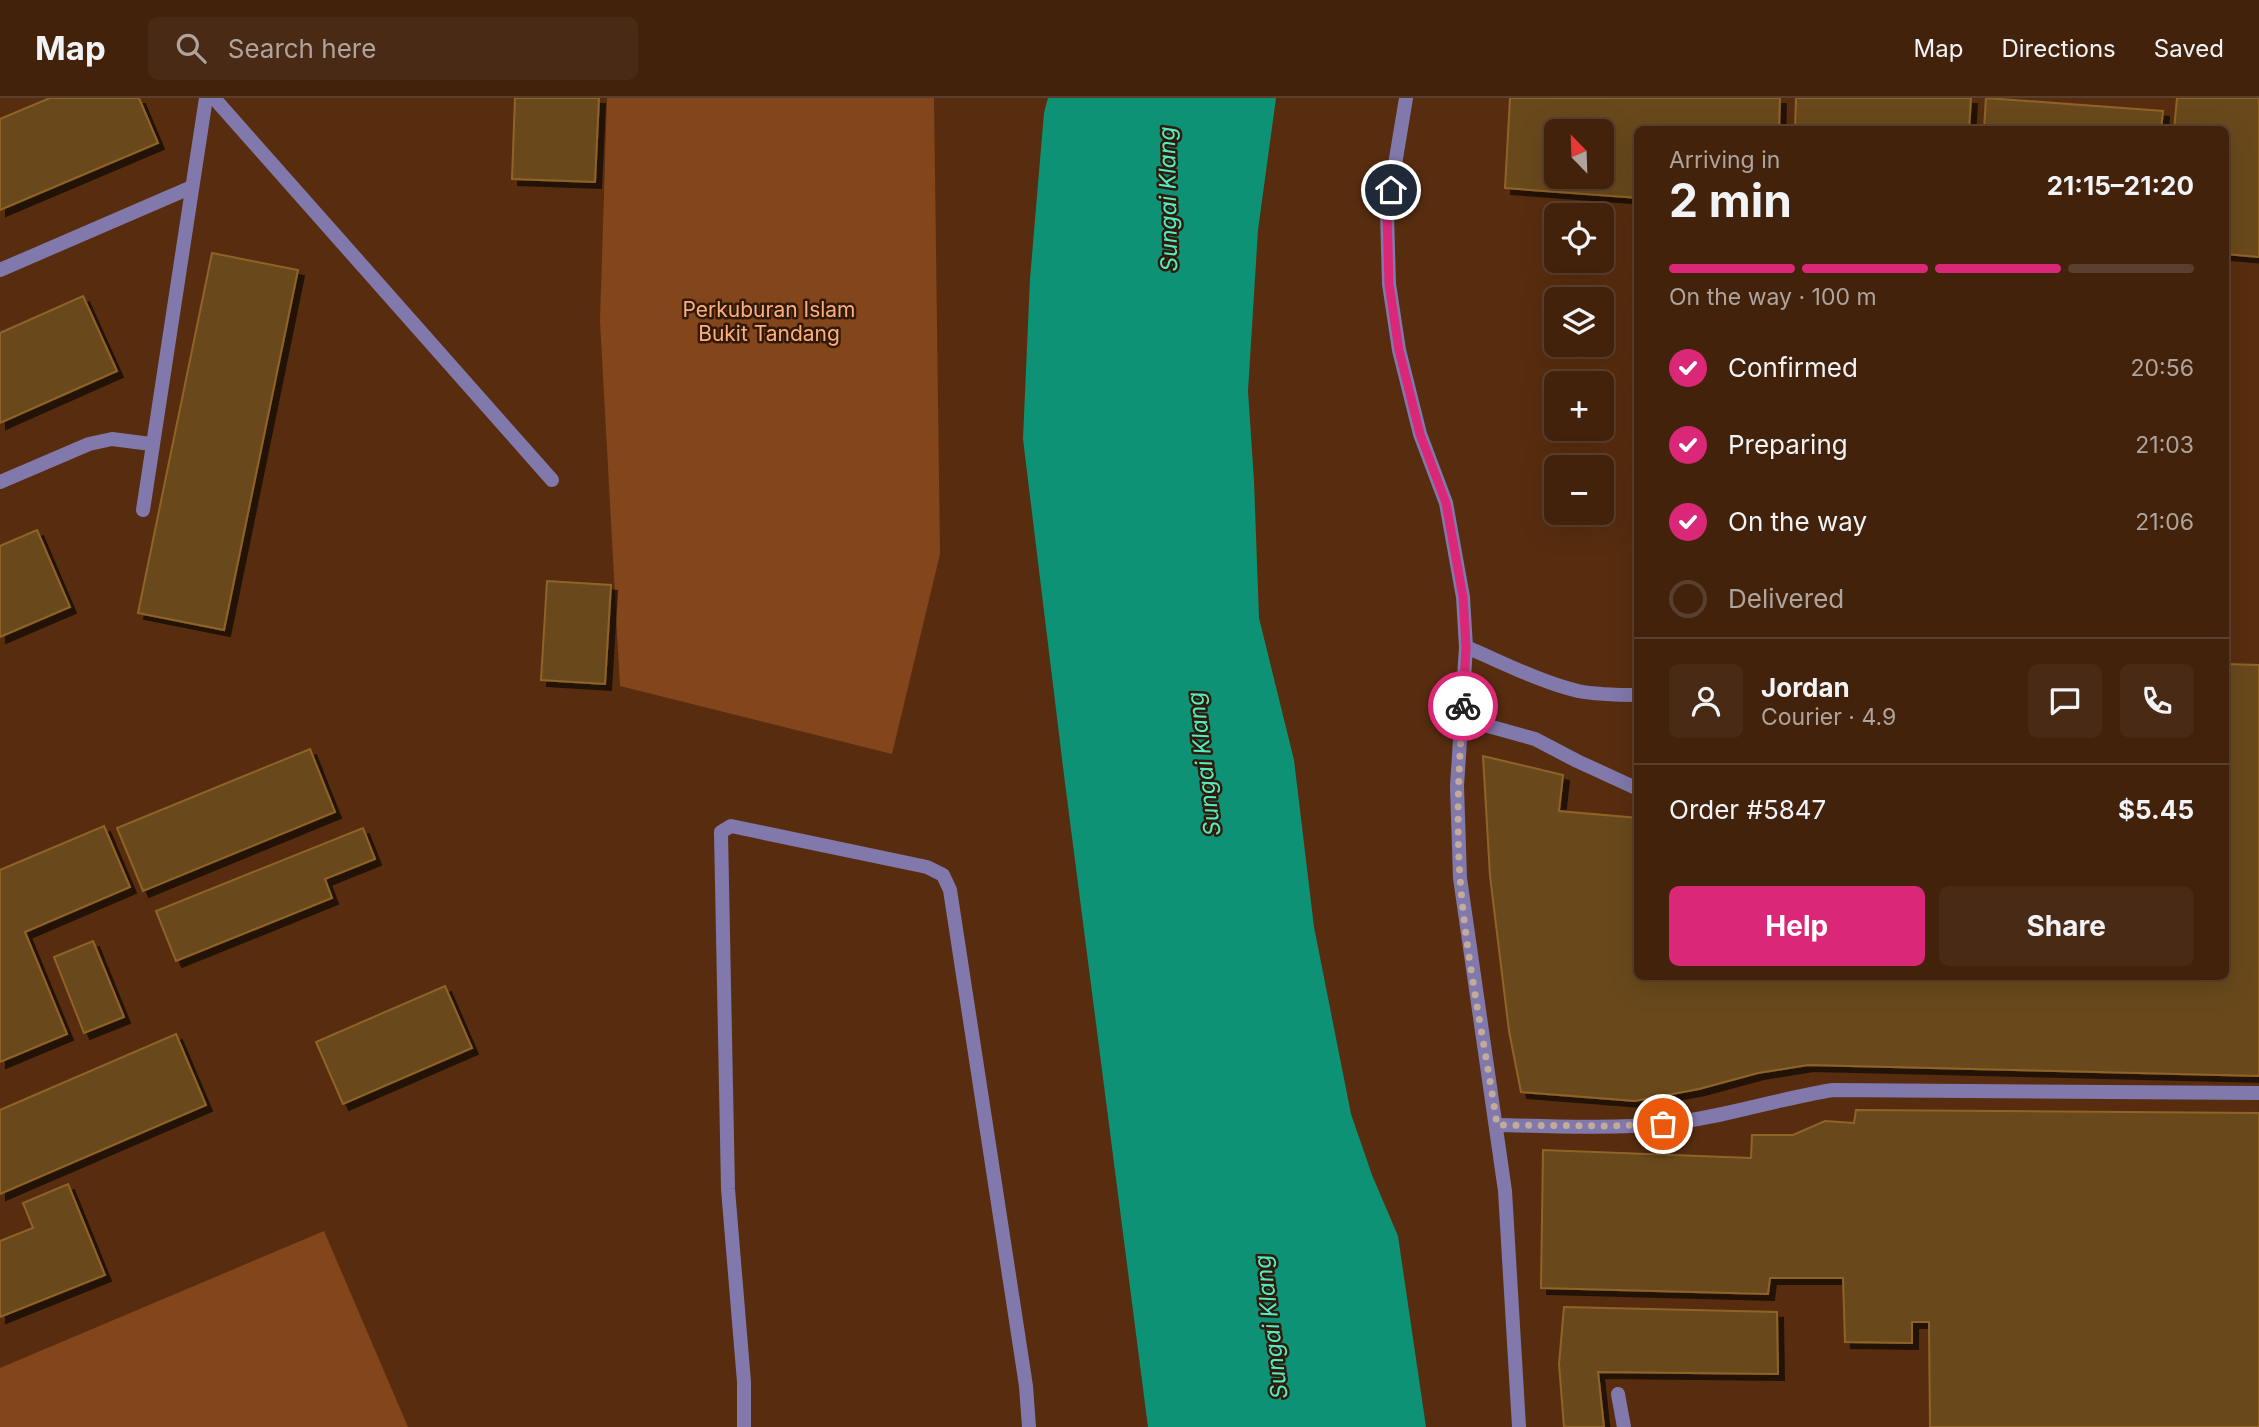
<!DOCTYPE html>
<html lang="en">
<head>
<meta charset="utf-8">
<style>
	body { margin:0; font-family:Inter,sans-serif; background:#492a14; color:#f1f3f6; height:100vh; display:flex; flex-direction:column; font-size:26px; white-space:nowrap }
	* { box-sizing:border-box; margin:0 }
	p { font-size:23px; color:#aea49d }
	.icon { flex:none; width:38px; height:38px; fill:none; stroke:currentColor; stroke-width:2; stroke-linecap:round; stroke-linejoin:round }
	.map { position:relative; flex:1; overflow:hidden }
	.details { position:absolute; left:1634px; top:28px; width:595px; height:854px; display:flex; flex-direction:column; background:#42220b; border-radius:10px; box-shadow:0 7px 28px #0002,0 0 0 2px #5a3f2c }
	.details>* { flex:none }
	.needle { width:46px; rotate:337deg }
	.tools { position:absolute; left:1544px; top:21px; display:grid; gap:14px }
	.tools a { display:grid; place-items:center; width:70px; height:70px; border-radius:10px; background:#42220b; box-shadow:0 7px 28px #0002,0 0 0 2px #5a3f2c; font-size:35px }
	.pin { position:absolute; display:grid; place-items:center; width:60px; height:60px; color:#fff; margin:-30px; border:4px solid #fff; border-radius:50%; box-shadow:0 2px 7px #0007 }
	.courier { position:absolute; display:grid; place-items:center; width:70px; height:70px; margin:-35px; border:5px solid #db2777; border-radius:50%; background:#fff; color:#222; box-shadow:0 2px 9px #0007 }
	.summary em { font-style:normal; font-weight:700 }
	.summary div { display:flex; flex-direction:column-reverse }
	.summary { display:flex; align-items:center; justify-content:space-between; height:119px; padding:0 35px }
	h1 { font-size:46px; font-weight:700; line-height:52px }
	.bar { display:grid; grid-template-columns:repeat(4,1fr); gap:10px 7px; align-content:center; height:84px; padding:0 35px }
	.bar i { height:9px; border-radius:5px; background:#5a3f2c }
	.bar .current { background:#db2777 }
	.bar p { grid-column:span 4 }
	.line { display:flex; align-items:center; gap:18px; padding:0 35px; border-top:2px solid #5a3f2c }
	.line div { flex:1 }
	.round { display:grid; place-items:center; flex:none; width:74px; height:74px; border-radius:10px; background:#492a14 }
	ol { padding:0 35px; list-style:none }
	li { display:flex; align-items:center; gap:21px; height:77px }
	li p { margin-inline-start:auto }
	li .icon { padding:7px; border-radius:50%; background:#db2777; color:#fff; stroke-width:4 }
	li:last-child { color:#aea49d }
	li i { width:38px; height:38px; border:4px solid #5a3f2c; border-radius:50% }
	.primary-button { display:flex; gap:14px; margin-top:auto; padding:14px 35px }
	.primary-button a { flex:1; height:80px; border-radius:10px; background:#db2777; color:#fff; font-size:28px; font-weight:700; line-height:80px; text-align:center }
	.primary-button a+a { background:#492a14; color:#f1f3f6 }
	header { display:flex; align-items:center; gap:42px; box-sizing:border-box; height:98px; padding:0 35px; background:#42220b; border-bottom:2px solid #5a3f2c }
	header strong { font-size:33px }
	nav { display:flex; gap:38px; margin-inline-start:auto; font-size:24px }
	.search { width:490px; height:63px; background:#492a14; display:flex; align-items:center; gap:18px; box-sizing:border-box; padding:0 24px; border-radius:10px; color:#aea49d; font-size:26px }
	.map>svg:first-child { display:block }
	.green { fill:#83451a }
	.water { fill:#0e9275 }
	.building { fill:#69491b; stroke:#8f6428; stroke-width:2; fill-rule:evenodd; filter:url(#shadow) }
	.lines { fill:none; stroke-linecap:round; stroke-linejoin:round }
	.lane { stroke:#8178ab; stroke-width:14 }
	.street { stroke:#8178ab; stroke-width:14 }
	.done { stroke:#c3ab9b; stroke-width:7; stroke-dasharray:0 12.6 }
	.route { stroke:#db2777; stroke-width:9 }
	.labels { text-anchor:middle; stroke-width:5; stroke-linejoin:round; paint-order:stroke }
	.park-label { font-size:21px; fill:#feae7d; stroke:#321a0a }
	.water-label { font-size:23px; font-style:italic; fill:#54eec5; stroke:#321a0a }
</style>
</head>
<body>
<header>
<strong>Map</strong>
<div class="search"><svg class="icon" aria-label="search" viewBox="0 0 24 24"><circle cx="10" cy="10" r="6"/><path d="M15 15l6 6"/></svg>Search here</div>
<nav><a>Map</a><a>Directions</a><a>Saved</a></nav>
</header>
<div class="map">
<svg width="2259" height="1329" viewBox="0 0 2259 1329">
	<defs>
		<filter id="shadow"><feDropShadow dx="6" dy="6" stdDeviation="0" flood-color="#0009"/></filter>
	</defs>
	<rect width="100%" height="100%" fill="#582d0f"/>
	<!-- green -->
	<g class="green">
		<polygon points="607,0 934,0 940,456 892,656 620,588 600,223"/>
		<polygon points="324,1133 408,1329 0,1329 0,1270"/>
	</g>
	<!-- water -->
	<polygon class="water" points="1048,0 1276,0 1258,132 1248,293 1254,383 1259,520 1294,662 1314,829 1351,1016 1372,1077 1398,1138 1426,1329 1148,1329 1064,677 1023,341 1030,181 1044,15"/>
	<!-- building -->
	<g class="building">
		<polygon points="50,0 139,0 158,45 0,112 0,21"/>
		<polygon points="515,0 599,0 595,84 512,81"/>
		<path d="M1510 0H1780L1779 32H1638V100L1505 90ZM1556 33H1601V79H1556Z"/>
		<polygon points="1796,0 1971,0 1969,32 1795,32"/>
		<polygon points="1986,0 2163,13 2161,32 1984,32"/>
		<polygon points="2177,0 2259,0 2259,159 2226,156 2226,32 2174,32"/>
		<polygon points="212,155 298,172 224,532 138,515"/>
		<polygon points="83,198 117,273 0,325 0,235"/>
		<polygon points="37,432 70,509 0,539 0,448"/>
		<polygon points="547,483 611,487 605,586 541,582"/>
		<polygon points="2226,566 2259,567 2259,978 1808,967 1758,975 1699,991 1635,1003 1521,994 1509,933 1490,778 1483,658 1563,677 1559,713 1638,720 1638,878 2226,878"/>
		<polygon points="310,651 335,714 143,793 117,730"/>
		<polygon points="104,728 130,789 25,834 67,936 0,964 0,772"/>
		<polygon points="363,730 375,761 325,781 332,800 176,863 156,813"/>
		<polygon points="93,843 124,919 84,935 54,859"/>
		<polygon points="445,888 472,950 343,1006 316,944"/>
		<polygon points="176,936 206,1007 0,1096 0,1012"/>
		<polygon points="1856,1012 2259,1015 2259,1329 1930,1329 1929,1224 1912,1224 1912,1245 1845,1244 1843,1180 1770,1180 1768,1196 1541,1190 1543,1052 1751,1060 1752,1037 1793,1037 1825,1023 1854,1025"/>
		<polygon points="68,1086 105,1177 0,1219 0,1143 33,1130 23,1105"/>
		<polygon points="1564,1209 1777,1214 1778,1276 1598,1274 1604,1329 1564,1329 1559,1266"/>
	</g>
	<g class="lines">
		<!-- lane -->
		<g class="lane">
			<polyline points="214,0 552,382"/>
			<polyline points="0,172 192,89"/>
			<polyline points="0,384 89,346 112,341 151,346"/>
			<polyline points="143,412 206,0"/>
			<path d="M1466 549C1502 564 1540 584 1578 593 1598 597 1618 597 1638 597"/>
			<polyline points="1462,615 1481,626 1535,641 1577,663 1638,691"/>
			<path d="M1497 1027C1553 1028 1609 1031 1664 1026 1721 1020 1776 1001 1833 992L2259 995"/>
			<polyline points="1618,1296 1624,1329"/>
			<polyline points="744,1329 744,1284 728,1091 721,734 731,728 927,769 943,777 950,792 1026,1288 1029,1329"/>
		</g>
		<!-- street -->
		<polyline class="street" points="1406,0 1387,115 1389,186 1399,252 1420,336 1446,405 1463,499 1466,549 1457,688 1460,780 1505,1093 1519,1329"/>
	</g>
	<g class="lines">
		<!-- done -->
		<path class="done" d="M1463 608C1459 665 1456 722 1460 779 1466 862 1485 945 1497 1027L1612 1028 1663 1026"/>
		<!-- route -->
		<polyline class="route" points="1391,92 1387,115 1389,186 1399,252 1420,336 1446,405 1463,499 1466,549 1463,608"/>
	</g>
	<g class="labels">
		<!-- park labels -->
		<g class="park-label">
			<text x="769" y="219">Perkuburan Islam<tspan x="769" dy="24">Bukit Tandang</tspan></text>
		</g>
		<!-- water labels -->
		<g class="water-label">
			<text transform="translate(1168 101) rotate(-91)" y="8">Sungai Klang</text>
			<text transform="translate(1204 666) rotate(-97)" y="8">Sungai Klang</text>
			<text transform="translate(1271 1229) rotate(-97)" y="8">Sungai Klang</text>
		</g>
	</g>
</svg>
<div class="tools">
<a><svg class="needle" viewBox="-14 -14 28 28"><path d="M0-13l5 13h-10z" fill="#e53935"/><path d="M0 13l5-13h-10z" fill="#aea49d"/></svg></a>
<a><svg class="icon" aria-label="locate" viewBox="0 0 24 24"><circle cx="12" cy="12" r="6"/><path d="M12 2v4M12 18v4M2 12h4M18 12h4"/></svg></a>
<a><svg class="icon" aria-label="layers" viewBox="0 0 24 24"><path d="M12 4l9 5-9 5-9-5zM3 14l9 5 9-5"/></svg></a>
<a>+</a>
<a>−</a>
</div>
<div class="pin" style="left:1663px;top:1026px;background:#ea580c"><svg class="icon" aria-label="bag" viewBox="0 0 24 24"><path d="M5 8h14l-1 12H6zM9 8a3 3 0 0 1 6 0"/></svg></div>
<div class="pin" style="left:1391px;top:92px;background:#1f2937"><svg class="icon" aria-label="home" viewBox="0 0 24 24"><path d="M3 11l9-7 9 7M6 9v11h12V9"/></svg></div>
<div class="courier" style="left:1463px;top:608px"><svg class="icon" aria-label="bike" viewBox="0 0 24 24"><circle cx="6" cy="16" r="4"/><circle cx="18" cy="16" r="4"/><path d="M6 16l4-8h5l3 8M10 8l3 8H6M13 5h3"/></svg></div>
<section class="details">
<div class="summary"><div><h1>2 min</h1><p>Arriving in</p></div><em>21:15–21:20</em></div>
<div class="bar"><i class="current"></i><i class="current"></i><i class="current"></i><i></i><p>On the way · 100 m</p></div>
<ol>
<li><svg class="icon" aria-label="check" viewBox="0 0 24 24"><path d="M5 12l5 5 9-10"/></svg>Confirmed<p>20:56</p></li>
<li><svg class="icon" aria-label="check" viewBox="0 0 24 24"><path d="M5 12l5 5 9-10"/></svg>Preparing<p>21:03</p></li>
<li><svg class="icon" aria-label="check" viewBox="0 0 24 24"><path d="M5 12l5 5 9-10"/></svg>On the way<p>21:06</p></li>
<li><i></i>Delivered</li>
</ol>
<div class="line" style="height:126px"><a class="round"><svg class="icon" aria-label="person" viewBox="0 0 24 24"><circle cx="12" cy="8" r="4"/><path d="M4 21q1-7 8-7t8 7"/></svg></a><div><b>Jordan</b><p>Courier · 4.9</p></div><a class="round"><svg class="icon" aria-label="chat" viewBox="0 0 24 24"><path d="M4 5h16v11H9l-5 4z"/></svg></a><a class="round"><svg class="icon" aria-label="phone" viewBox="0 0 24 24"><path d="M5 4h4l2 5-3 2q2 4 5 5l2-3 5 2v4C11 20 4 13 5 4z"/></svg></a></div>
<div class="line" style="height:91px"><div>Order #5847</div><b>$5.45</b></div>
<div class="primary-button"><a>Help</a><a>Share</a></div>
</section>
</div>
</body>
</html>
